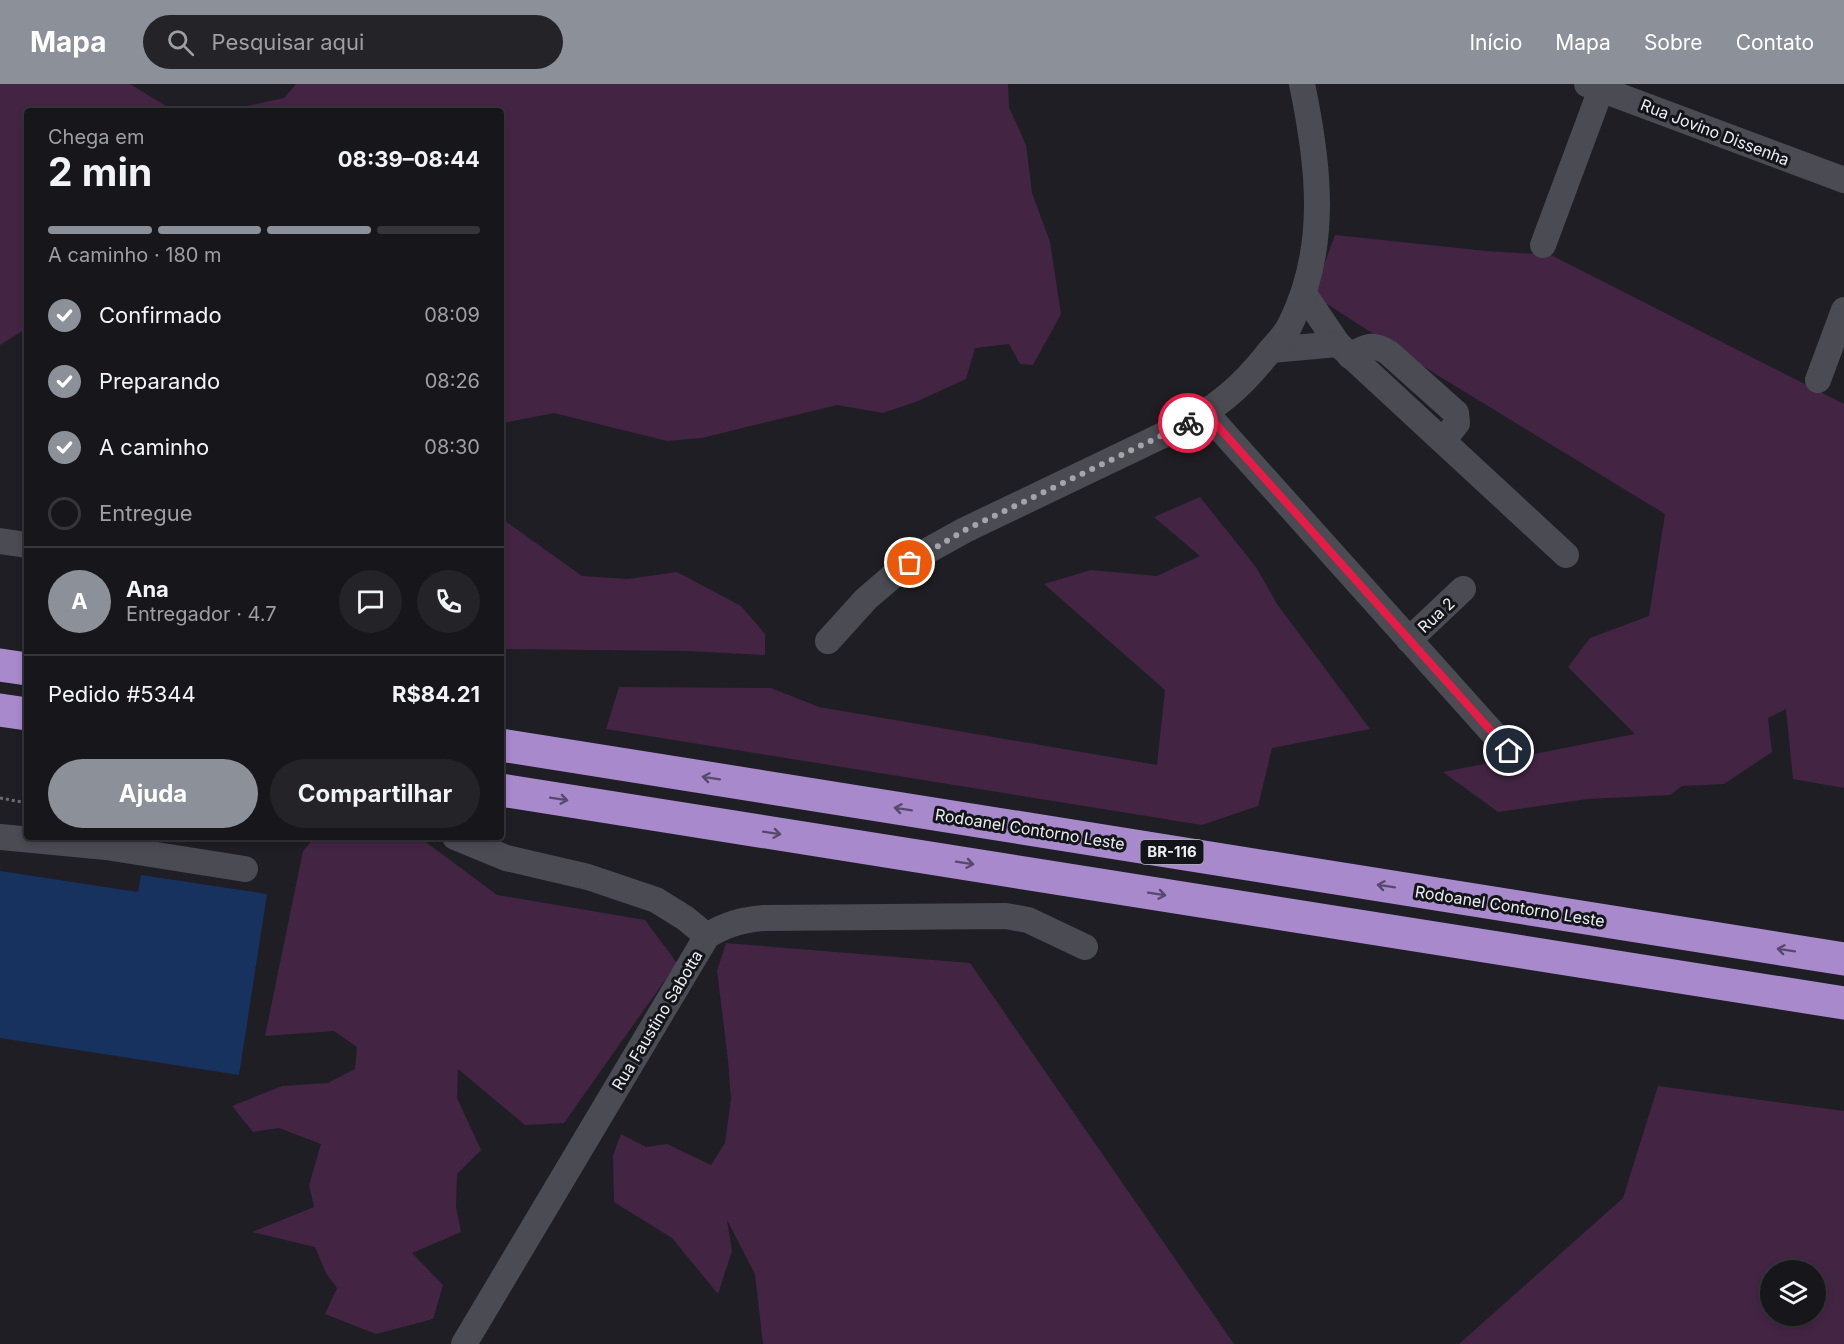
<!DOCTYPE html>
<html lang="pt">
<head>
<meta charset="utf-8">
<style>
	body { margin:0; font-family:Inter,sans-serif; background:#232328; color:#f1f3f6; height:100vh; display:flex; flex-direction:column; font-size:22px; white-space:nowrap }
	* { box-sizing:border-box; margin:0 }
	p { font-size:20px; color:#9e9fa3 }
	.icon { flex:none; width:33px; height:33px; fill:none; stroke:currentColor; stroke-width:2; stroke-linecap:round; stroke-linejoin:round }
	.map { position:relative; flex:1; overflow:hidden }
	.panel { position:absolute; left:24px; top:24px; width:480px; height:732px; display:flex; flex-direction:column; background:#16161b; border-radius:6px; box-shadow:0 3px 9px #0003,0 0 0 2px #35353a }
	.panel>* { flex:none }
	.fabs { position:absolute; left:1760px; top:1176px; display:grid; gap:12px }
	.fabs a { display:grid; place-items:center; width:66px; height:66px; border-radius:50%; background:#16161b; box-shadow:0 3px 9px #0003,0 0 0 2px #35353a; font-size:30px }
	.pin { position:absolute; display:grid; place-items:center; width:51px; height:51px; color:#fff; margin:-26px; border:3px solid #fff; border-radius:50%; box-shadow:0 2px 6px #0007 }
	.courier { position:absolute; display:grid; place-items:center; width:60px; height:60px; margin:-30px; border:4px solid #e11d48; border-radius:50%; background:#fff; color:#222; box-shadow:0 2px 8px #0007 }
	.headline em { font-style:normal; font-weight:700 }
	.headline div { display:flex; flex-direction:column-reverse }
	.headline { display:flex; align-items:center; justify-content:space-between; height:102px; padding:0 24px }
	h1 { font-size:39px; font-weight:700; line-height:45px }
	.bar { display:grid; grid-template-columns:repeat(4,1fr); gap:9px 6px; align-content:center; height:72px; padding:0 24px }
	.bar i { height:8px; border-radius:4px; background:#35353a }
	.bar .selected { background:#8c9099 }
	.bar p { grid-column:span 4 }
	.line { display:flex; align-items:center; gap:15px; padding:0 24px; border-top:2px solid #35353a }
	.line div { flex:1 }
	.round { display:grid; place-items:center; flex:none; width:63px; height:63px; border-radius:32px; background:#232328 }
	ol { padding:0 24px; list-style:none }
	li { display:flex; align-items:center; gap:18px; height:66px }
	li p { margin-inline-start:auto }
	li .icon { padding:6px; border-radius:50%; background:#8c9099; color:#fff; stroke-width:4 }
	li:last-child { color:#9e9fa3 }
	li i { width:33px; height:33px; border:3px solid #35353a; border-radius:50% }
	.action { display:flex; gap:12px; margin-top:auto; padding:12px 24px }
	.action a { flex:1; height:69px; border-radius:36px; background:#8c9099; color:#fff; font-size:24px; font-weight:700; line-height:69px; text-align:center }
	.action a+a { background:#232328; color:#f1f3f6 }
	header { display:flex; align-items:center; gap:36px; box-sizing:border-box; height:84px; padding:0 30px; background:#8c9099; color:#fff }
	header strong { font-size:28px }
	nav { display:flex; gap:33px; margin-inline-start:auto; font-size:21px }
	.search { width:420px; height:54px; background:#232328; display:flex; align-items:center; gap:15px; box-sizing:border-box; padding:0 21px; border-radius:33px; color:#9e9fa3; font-size:22px }
	.map>svg:first-child { display:block }
	.green { fill:#432543; fill-rule:evenodd }
	.building { fill:#17325e }
	.lines { fill:none; stroke-linecap:round; stroke-linejoin:round }
	.path { stroke:#6c6d72; stroke-width:3; stroke-dasharray:3 3; stroke-linecap:butt }
	.minor { stroke:#4a4b53; stroke-width:26 }
	.highway { stroke:#a889cc; stroke-width:33 }
	.oneway { stroke:#57496b }
	.done { stroke:#a4a5a9; stroke-width:6; stroke-dasharray:0 10.8 }
	.route { stroke:#e11d48; stroke-width:8 }
	.labels { text-anchor:middle; stroke-width:6; stroke-linejoin:round; paint-order:stroke }
	.shield { fill:#14151b; stroke:#abacb1; stroke-width:1.5 }
	.shield-label { font-size:15px; font-weight:bold; fill:#ecedf1 }
	.street-label { font-size:16px; fill:#ecedf1; stroke:#14151b }
</style>
</head>
<body>
<header>
<strong>Mapa</strong>
<div class="search"><svg class="icon" aria-label="search" viewBox="0 0 24 24"><circle cx="10" cy="10" r="6"/><path d="M15 15l6 6"/></svg>Pesquisar aqui</div>
<nav><a>Início</a><a>Mapa</a><a>Sobre</a><a>Contato</a></nav>
</header>
<div class="map">
<svg width="1844" height="1260" viewBox="0 0 1844 1260">
	<rect width="100%" height="100%" fill="#1e1e24"/>
	<!-- green -->
	<g class="green">
		<polygon points="0,0 130,0 174,27 27,27 27,244 0,261"/>
		<polygon points="296,0 1008,0 1009,23 1026,61 1032,109 1050,158 1061,230 1033,281 1020,280 1009,260 975,264 966,295 918,317 883,329 837,321 702,354 667,357 554,329 503,339 501,339 501,27 223,27 284,14"/>
		<polygon points="1335,151 1486,167 1551,171 1844,320 1844,704 1793,695 1786,625 1768,634 1772,668 1724,700 1682,702 1670,711 1587,715 1498,728 1443,688 1635,650 1568,583 1590,554 1649,532 1665,430 1442,294 1313,211"/>
		<polygon points="1200,413 1256,483 1277,520 1370,645 1272,664 1258,722 1202,741 606,645 619,603 771,604 819,623 1157,681 1165,606 1044,500 1091,486 1157,492 1200,472 1154,433"/>
		<polygon points="501,434 582,492 628,495 677,488 741,522 765,550 765,571 687,567 501,565"/>
		<polygon points="315,753 419,753 497,811 645,836 677,879 564,1039 525,1041 458,985 457,1014 481,1066 457,1090 456,1123 461,1148 412,1169 443,1201 433,1235 376,1250 325,1230 337,1204 326,1189 315,1163 252,1148 314,1123 309,1101 321,1060 279,1044 253,1048 232,1022 282,1002 328,999 355,985 357,963 334,947 265,952 303,767"/>
		<polygon points="726,859 970,879 1234,1260 763,1260 755,1190 727,1136 732,1167 718,1210 672,1154 614,1118 613,1071 621,1050 646,1063 667,1060 711,1081 725,1059 731,1015 728,976 717,887"/>
		<path d="M1658 1002 1844 1027V1260H1459L1623 1114ZM1770 1186H1815V1232H1770Z"/>
	</g>
	<!-- building -->
	<polygon class="building" points="0,787 138,808 141,791 267,810 239,991 0,954"/>
	<g class="lines">
		<!-- path -->
		<polyline class="path" points="0,714 27,719"/>
		<!-- minor -->
		<g class="minor">
			<polyline points="1587,0 1844,96"/>
			<polyline points="1543,161 1603,0"/>
			<polyline points="1304,210 1338,260 1566,471"/>
			<polyline points="1271,266 1338,260"/>
			<path d="M1350 272C1366 262 1373 259 1389 269L1456 329 1457 339 1443 357"/>
			<polyline points="1818,296 1844,226"/>
			<polyline points="1206,329 1509,667"/>
			<polyline points="0,457 27,461"/>
			<polyline points="1409,556 1463,505"/>
			<path d="M828 557 866 515 894 491 927 467 965 446 1182 342C1216 324 1241 303 1265 273 1273 263 1285 252 1290 241 1329 164 1319 81 1302 0"/>
			<polyline points="0,753 106,763 245,785"/>
			<polyline points="455,753 506,774 588,793 656,816 685,834 707,852"/>
			<path d="M464 1260 707 852C726 840 742 836 764 834L1006 832 1028 836 1085 863"/>
		</g>
		<!-- highway -->
		<g class="highway">
			<polyline points="0,581 27,585"/>
			<polyline points="0,626 27,630"/>
			<polyline points="501,661 1844,875"/>
			<polyline points="501,706 1844,919"/>
		</g>
	</g>
	<!-- one-way arrows -->
	<defs><path id="oneway-shaft" d="M-6 0H5M1.5-3L5.5 0L1.5 3" fill="none" stroke-width="1.6" stroke-linecap="round" stroke-linejoin="round" transform="scale(1.5)"/></defs>
	<g class="oneway">
		<use href="#oneway-shaft" transform="translate(711 694) rotate(-171)"/>
		<use href="#oneway-shaft" transform="translate(559 715) rotate(9)"/>
		<use href="#oneway-shaft" transform="translate(903 725) rotate(-171)"/>
		<use href="#oneway-shaft" transform="translate(772 749) rotate(9)"/>
		<use href="#oneway-shaft" transform="translate(965 779) rotate(9)"/>
		<use href="#oneway-shaft" transform="translate(1386 802) rotate(-171)"/>
		<use href="#oneway-shaft" transform="translate(1157 810) rotate(9)"/>
		<use href="#oneway-shaft" transform="translate(1786 866) rotate(-171)"/>
	</g>
	<g class="lines">
		<!-- done -->
		<polyline class="done" points="910,479 965,446 1188,339"/>
		<!-- route -->
		<polyline class="route" points="1188,339 1206,329 1509,667"/>
	</g>
	<g class="labels">
		<!-- shield labels -->
		<rect class="shield" x="1140.5" y="756" width="63" height="24" rx="4.5"/>
		<g class="shield-label">
			<text x="1172" y="773">BR-116</text>
		</g>
		<!-- street labels -->
		<g class="street-label">
			<text transform="translate(1715 48) rotate(21)" y="6">Rua Jovino Dissenha</text>
			<text transform="translate(1436 531) rotate(-43)" y="6">Rua 2</text>
			<text transform="translate(1030 745) rotate(9)" y="6">Rodoanel Contorno Leste</text>
			<text transform="translate(1510 822) rotate(9)" y="6">Rodoanel Contorno Leste</text>
			<text transform="translate(657 936) rotate(-59)" y="6">Rua Faustino Sabotta</text>
		</g>
	</g>
</svg>
<div class="fabs">
<a><svg class="icon" aria-label="layers" viewBox="0 0 24 24"><path d="M12 4l9 5-9 5-9-5zM3 14l9 5 9-5"/></svg></a>
</div>
<div class="pin" style="left:910px;top:479px;background:#ea580c"><svg class="icon" aria-label="bag" viewBox="0 0 24 24"><path d="M5 8h14l-1 12H6zM9 8a3 3 0 0 1 6 0"/></svg></div>
<div class="pin" style="left:1509px;top:667px;background:#1f2937"><svg class="icon" aria-label="home" viewBox="0 0 24 24"><path d="M3 11l9-7 9 7M6 9v11h12V9"/></svg></div>
<div class="courier" style="left:1188px;top:339px"><svg class="icon" aria-label="bike" viewBox="0 0 24 24"><circle cx="6" cy="16" r="4"/><circle cx="18" cy="16" r="4"/><path d="M6 16l4-8h5l3 8M10 8l3 8H6M13 5h3"/></svg></div>
<section class="panel">
<div class="headline"><div><h1>2 min</h1><p>Chega em</p></div><em>08:39–08:44</em></div>
<div class="bar"><i class="selected"></i><i class="selected"></i><i class="selected"></i><i></i><p>A caminho · 180 m</p></div>
<ol>
<li><svg class="icon" aria-label="check" viewBox="0 0 24 24"><path d="M5 12l5 5 9-10"/></svg>Confirmado<p>08:09</p></li>
<li><svg class="icon" aria-label="check" viewBox="0 0 24 24"><path d="M5 12l5 5 9-10"/></svg>Preparando<p>08:26</p></li>
<li><svg class="icon" aria-label="check" viewBox="0 0 24 24"><path d="M5 12l5 5 9-10"/></svg>A caminho<p>08:30</p></li>
<li><i></i>Entregue</li>
</ol>
<div class="line" style="height:108px"><b class="round" style="background:#8c9099;color:#fff">A</b><div><b>Ana</b><p>Entregador · 4.7</p></div><a class="round"><svg class="icon" aria-label="chat" viewBox="0 0 24 24"><path d="M4 5h16v11H9l-5 4z"/></svg></a><a class="round"><svg class="icon" aria-label="phone" viewBox="0 0 24 24"><path d="M5 4h4l2 5-3 2q2 4 5 5l2-3 5 2v4C11 20 4 13 5 4z"/></svg></a></div>
<div class="line" style="height:78px"><div>Pedido #5344</div><b>R$84.21</b></div>
<div class="action"><a>Ajuda</a><a>Compartilhar</a></div>
</section>
</div>
</body>
</html>
